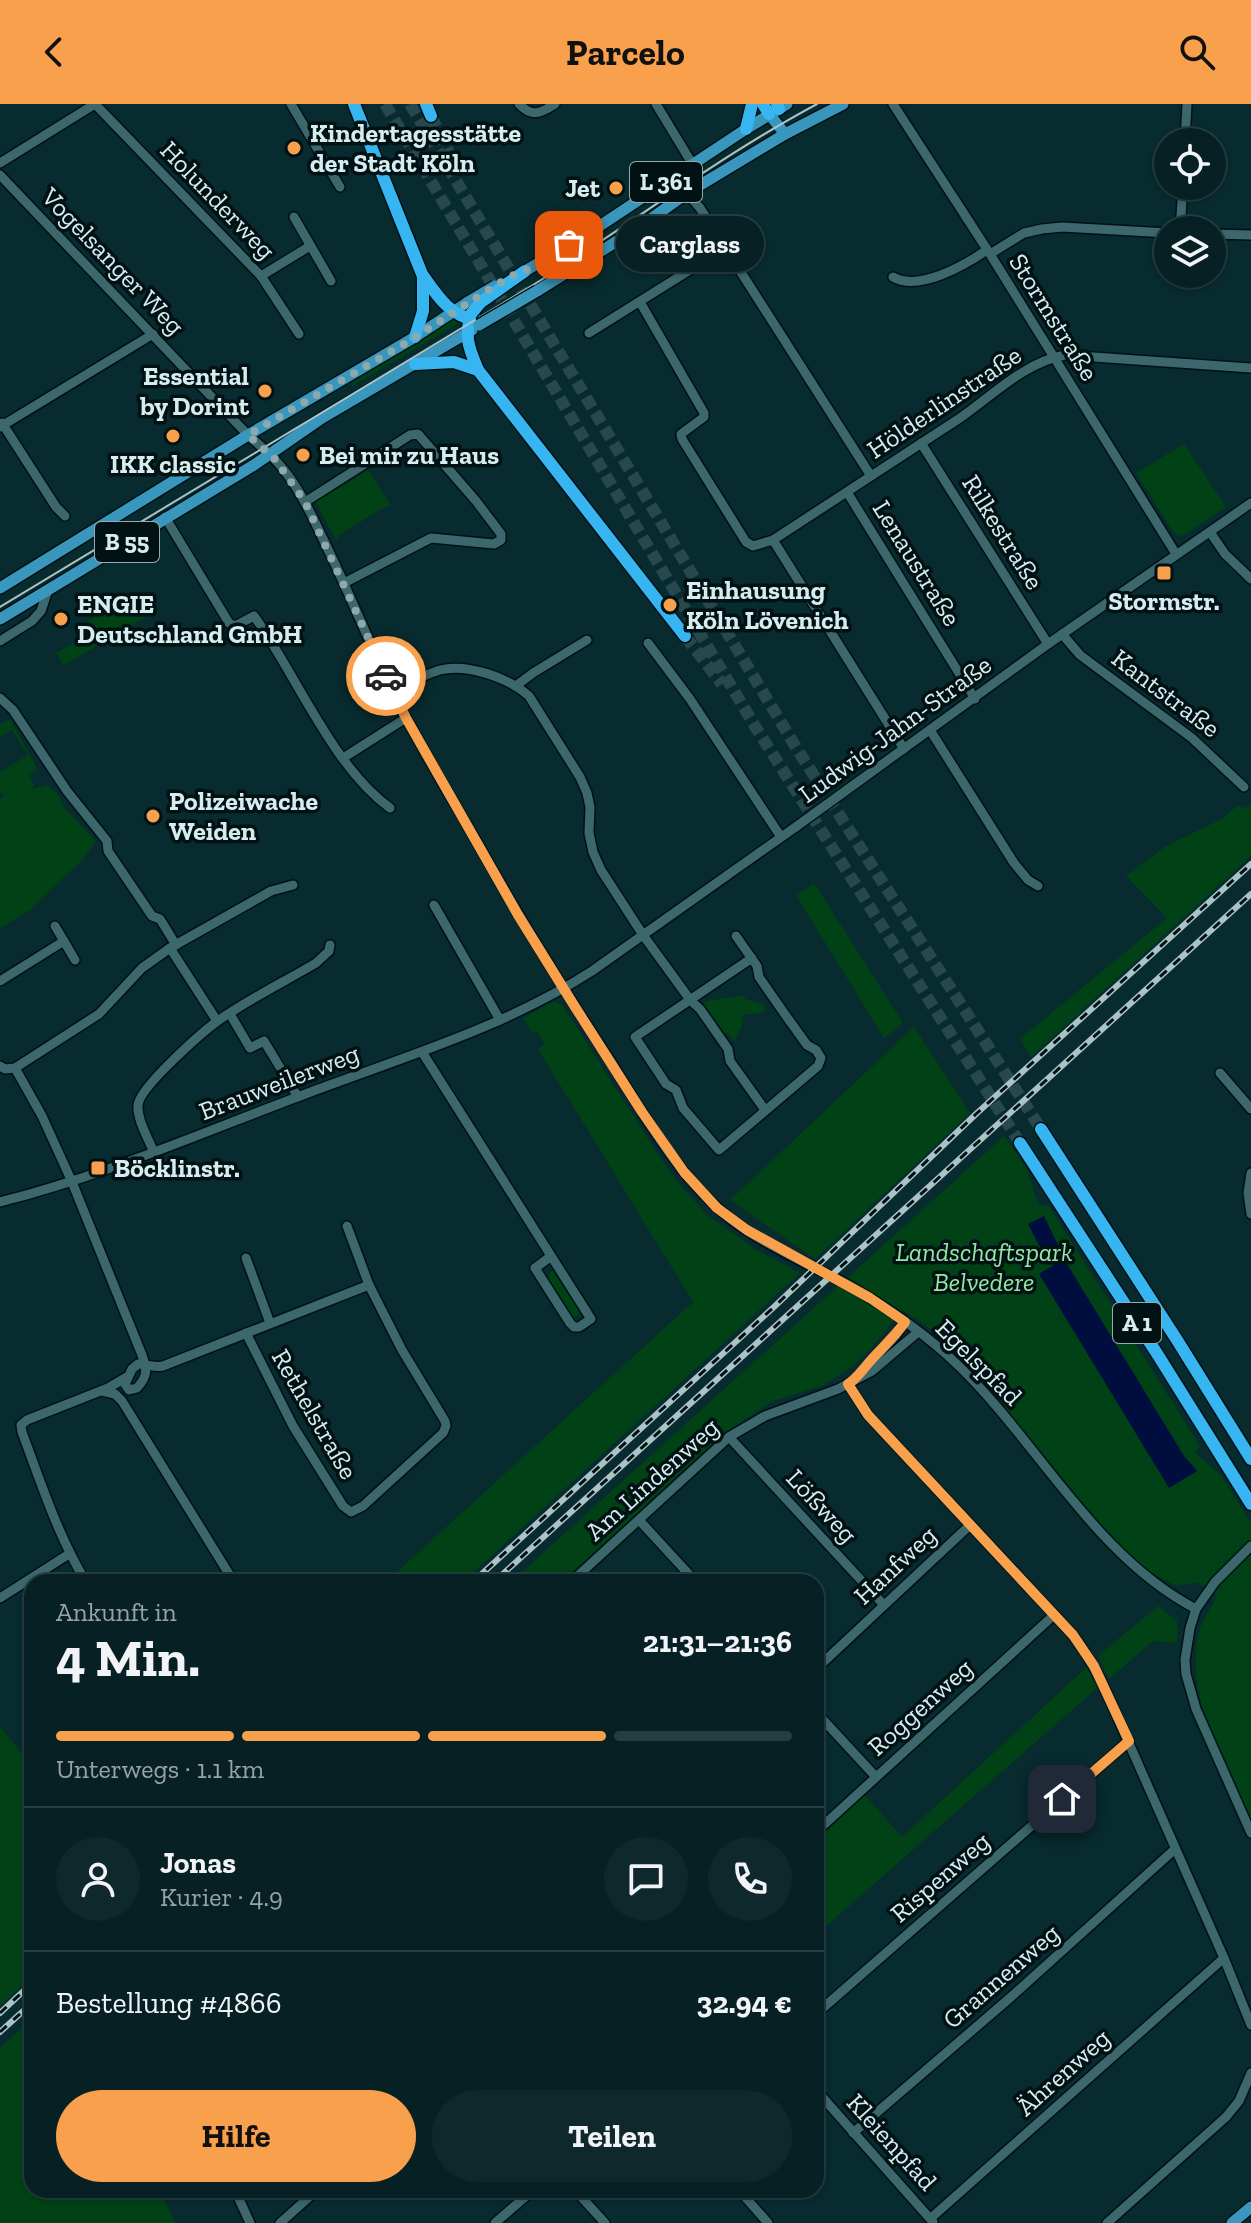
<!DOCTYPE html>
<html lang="de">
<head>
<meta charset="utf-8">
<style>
	body { margin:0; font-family:"Zilla Slab",serif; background:#0f282b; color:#f1f3f6; height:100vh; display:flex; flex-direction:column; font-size:30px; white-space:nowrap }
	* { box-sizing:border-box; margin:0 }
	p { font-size:26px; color:#98a3a6 }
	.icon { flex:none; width:44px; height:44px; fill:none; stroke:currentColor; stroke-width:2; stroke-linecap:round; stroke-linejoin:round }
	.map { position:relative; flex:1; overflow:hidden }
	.drawer { position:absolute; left:24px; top:1470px; width:800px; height:624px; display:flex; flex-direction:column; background:#062023; border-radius:24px; box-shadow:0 2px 6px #0004,0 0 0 2px #273e41 }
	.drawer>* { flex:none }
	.buttons { position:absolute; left:1154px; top:24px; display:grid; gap:16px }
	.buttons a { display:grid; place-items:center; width:72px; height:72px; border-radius:50%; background:#062023; box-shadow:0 2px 6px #0004,0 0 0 2px #273e41; font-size:40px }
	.pin { position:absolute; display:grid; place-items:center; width:68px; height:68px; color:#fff; margin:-34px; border-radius:16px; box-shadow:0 4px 12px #0006 }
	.courier { position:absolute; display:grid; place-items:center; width:80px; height:80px; margin:-40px; border:6px solid #f8a04b; border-radius:50%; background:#fff; color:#222; box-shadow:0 2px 10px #0007 }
	.bubble { position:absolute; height:56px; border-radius:28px; background:#062023; box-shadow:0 2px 6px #0004,0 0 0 2px #273e41; font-size:26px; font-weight:700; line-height:56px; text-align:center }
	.overview em { font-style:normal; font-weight:700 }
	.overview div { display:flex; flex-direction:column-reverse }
	.overview { display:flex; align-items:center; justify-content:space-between; height:136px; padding:0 32px }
	h1 { font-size:52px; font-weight:700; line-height:60px }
	.bar { display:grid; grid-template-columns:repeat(4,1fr); gap:12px 8px; align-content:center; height:96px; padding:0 32px }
	.bar i { height:10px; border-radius:6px; background:#273e41 }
	.bar .on { background:#f8a04b }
	.bar p { grid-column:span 4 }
	.line { display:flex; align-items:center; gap:20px; padding:0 32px; border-top:2px solid #273e41 }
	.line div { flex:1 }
	.round { display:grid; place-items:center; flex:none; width:84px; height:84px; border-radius:42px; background:#0f282b }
	.cta { display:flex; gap:16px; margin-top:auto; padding:16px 32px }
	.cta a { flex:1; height:92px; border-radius:48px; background:#f8a04b; color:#111; font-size:32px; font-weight:700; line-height:92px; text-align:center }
	.cta a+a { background:#0f282b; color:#f1f3f6 }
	header { display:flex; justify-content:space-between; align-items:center; height:104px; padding:0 32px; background:#f8a04b; color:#111; font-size:36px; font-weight:700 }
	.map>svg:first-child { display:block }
	.green { fill:#004215 }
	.water { fill:#000d3f }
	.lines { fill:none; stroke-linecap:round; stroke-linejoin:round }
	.highway-tunnel { stroke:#27484c; stroke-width:12; stroke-dasharray:12 6; stroke-linecap:butt }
	.minor-casing { stroke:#001215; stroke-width:12 }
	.major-casing { stroke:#001215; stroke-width:14 }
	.highway-casing { stroke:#001215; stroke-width:15 }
	.minor { stroke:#3b676d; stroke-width:9 }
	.major { stroke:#3996bc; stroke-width:11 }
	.highway { stroke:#37b5f1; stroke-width:12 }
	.tram { stroke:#aac3c6; stroke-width:2 }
	.rail-casing { stroke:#aac3c6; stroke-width:6 }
	.rail { stroke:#021214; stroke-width:3; stroke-dasharray:9; stroke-linecap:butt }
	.minor-bridge-casing { stroke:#001215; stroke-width:12; stroke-linecap:butt }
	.major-bridge-casing { stroke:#001215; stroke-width:14; stroke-linecap:butt }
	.highway-bridge-casing { stroke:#001215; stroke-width:15; stroke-linecap:butt }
	.minor-bridge { stroke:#3b676d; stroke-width:9 }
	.major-bridge { stroke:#3996bc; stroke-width:11 }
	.highway-bridge { stroke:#37b5f1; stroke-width:12 }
	.done { stroke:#8ea9ac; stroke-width:8; stroke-dasharray:0 14.4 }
	.route { stroke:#f8a04b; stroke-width:10 }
	.poi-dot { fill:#f8a04b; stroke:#021214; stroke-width:3 }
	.labels { text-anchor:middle; stroke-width:7; stroke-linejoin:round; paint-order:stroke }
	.shield { fill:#021214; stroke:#96abae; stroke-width:2 }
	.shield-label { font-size:24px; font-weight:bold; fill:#d6edf0 }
	.poi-label { font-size:26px; font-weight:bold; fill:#d6edf0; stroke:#021214; text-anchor:start }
	.street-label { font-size:26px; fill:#d6edf0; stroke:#021214 }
	.park-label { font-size:26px; font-style:italic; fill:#94e7a1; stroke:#021214 }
</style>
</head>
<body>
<header><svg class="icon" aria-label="back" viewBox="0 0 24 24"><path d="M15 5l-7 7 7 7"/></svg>Parcelo<svg class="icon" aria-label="search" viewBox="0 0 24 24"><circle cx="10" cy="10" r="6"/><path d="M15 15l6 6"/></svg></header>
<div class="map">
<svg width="1251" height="2119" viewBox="0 0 1251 2119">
	<rect width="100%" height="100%" fill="#082b2f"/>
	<!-- green -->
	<g class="green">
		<polygon points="452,214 459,219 352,282 350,281 380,258"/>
		<polygon points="1184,340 1226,403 1184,431 1179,432 1170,423 1136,369"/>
		<polygon points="367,367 370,368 391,402 386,402 339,431 337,438 316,399 317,397"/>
		<polygon points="108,504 112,510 124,504 128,508 132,508 145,514 64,561 56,549 85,533 78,523"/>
		<polygon points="10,615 37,664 29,672 34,681 32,685 48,681 57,690 65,705 96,737 82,756 30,806 0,825 0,695 10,689 3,691 0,687 0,668 28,651 12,626 0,633 0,621"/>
		<polygon points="1251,700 1251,752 1031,953 1020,935 1167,814 1126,772 1166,742 1222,715 1237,702 1244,704"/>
		<polygon points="814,779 903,919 884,934 796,791"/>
		<polygon points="744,891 745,895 764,901 765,908 744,911 741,915 744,917 735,937 727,929 722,932 701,901 707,897"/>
		<polygon points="554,897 563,902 657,1049 677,1077 706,1110 755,1145 800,1169 463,1478 386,1478 693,1198 538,945 545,940 537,927 532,929 523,914"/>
		<polygon points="914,923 970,1009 815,1155 730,1096"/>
		<path d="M1004 1032 1027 1065 1038 1100 1049 1102 1200 1342 1195 1349 1221 1371 1251 1419V1717C1224 1658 1182 1592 1200 1524 1204 1513 1212 1502 1217 1491L1197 1478 1176 1482 1146 1466 1111 1434 960 1249 920 1217 902 1206 870 1246 853 1262 822 1282 773 1297 725 1328 562 1478H511Z"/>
		<polygon points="553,1167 579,1207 577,1213 572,1212 549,1175 548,1170"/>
		<polygon points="1158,1502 1177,1517 1177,1539 1153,1537 1109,1575 1098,1552"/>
		<polygon points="1087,1563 1097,1584 816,1831 816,1732 863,1689 902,1733"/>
		<polygon points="0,1622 32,1663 32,1872 0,1902"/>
		<polygon points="32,1915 32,2086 160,2086 175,2119 0,2119 0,1944"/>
	</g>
	<!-- water -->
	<g class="water">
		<polygon points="1044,1112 1062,1149 1047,1157 1028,1120"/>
		<polygon points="1064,1155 1184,1352 1197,1367 1169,1384 1039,1170"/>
	</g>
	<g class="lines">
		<!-- highway-tunnel -->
		<g class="highway-tunnel">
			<polyline points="385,0 756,624 1020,1039"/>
			<polyline points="410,0 797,645 1041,1025"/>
			<polyline points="431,12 456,64"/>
			<polyline points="685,532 722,580"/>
		</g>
		<!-- minor casing -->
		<g class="minor-casing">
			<g id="minor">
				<polyline points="95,0 261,172 299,230"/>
				<polyline points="291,0 340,83"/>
				<path d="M519 0C532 14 541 9 555 0"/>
				<polyline points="656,0 693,61"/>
				<polyline points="893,0 990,150 1176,450"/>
				<polyline points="1185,38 1187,0"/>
				<polyline points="0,59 95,0"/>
				<path d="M0 71 248 331C262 343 276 355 287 370 302 390 313 414 324 437 349 488 370 541 395 592 421 645 453 696 482 747 522 819 566 889 611 958 645 1012 677 1071 727 1112 763 1141 808 1159 848 1181 887 1203 927 1231 960 1263 1038 1339 1096 1453 1196 1505"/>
				<polyline points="687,89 700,104 871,372"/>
				<polyline points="294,113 331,177"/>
				<polyline points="1180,126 1183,82"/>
				<polyline points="1212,130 1251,131"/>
				<polyline points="990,150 1024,129 1042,125 1062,123 1168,129"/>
				<polyline points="261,172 310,142"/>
				<path d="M893 173C919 188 965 161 987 146"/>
				<path d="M640 198 704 309V313L681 330 682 335 746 438 753 442 773 436C835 395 898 355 960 314 992 292 1025 258 1065 251L1251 264"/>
				<polyline points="589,229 725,144"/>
				<polyline points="2,319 56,403 65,412"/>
				<polyline points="0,323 153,230"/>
				<polyline points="921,339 1048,540"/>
				<polyline points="847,388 975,595"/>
				<polyline points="305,398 410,331 418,330 476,397 501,430 501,436 494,440 431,434 344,479"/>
				<path d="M165 413 229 519 235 522 254 512C296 570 332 662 390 704"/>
				<polyline points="1210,428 1225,450 1251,475"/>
				<polyline points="773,436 904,645"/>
				<polyline points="1062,530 1080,551 1192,634 1244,683"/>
				<polyline points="0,537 32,517 41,507 48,486"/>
				<polyline points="648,539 690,595 781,733"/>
				<polyline points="517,581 533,569 587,536"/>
				<path d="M393 588C408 580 423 571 440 566 467 559 509 574 529 592L580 673 587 689 590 703 589 729 593 748 601 766 643 831 691 897 700 905 728 945 730 957 765 1006"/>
				<polyline points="0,594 13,606 67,687 107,737 108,747 152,812 160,815 176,841"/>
				<polyline points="930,626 1014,759 1028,776 1038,782"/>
				<polyline points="343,654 406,614"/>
				<polyline points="855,680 1048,540 1251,399"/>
				<polyline points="434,801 500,916"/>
				<polyline points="55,822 75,856"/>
				<polyline points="736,832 757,862 759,873 784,909 807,941 816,946 821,954 818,962 719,1046 683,1004 676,986 666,980 635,933 752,854"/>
				<polyline points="170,844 217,917"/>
				<polyline points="0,877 64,837"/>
				<polyline points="230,910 250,944 264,937 298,993"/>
				<polyline points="422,948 591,1215 579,1223 574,1223 570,1219 535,1164 550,1153"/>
				<polyline points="0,962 5,965 15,964 99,910 142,864 170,844 271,787 293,781"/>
				<path d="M15 964 42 1012 72 1078 142 1251C147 1266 148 1272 137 1284L129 1286 125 1280 132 1265 138 1260C147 1260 154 1264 163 1262L369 1181"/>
				<polyline points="1220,969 1251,1005"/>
				<path d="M154 1049C149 1035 137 1017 138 1001 139 984 202 928 219 916 249 895 284 878 316 859L329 847 330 841"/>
				<polyline points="1251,1069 1248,1089 1251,1110"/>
				<path d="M0 1098C106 1071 206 1027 308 989 404 953 505 923 592 867L797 722"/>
				<polyline points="246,1154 270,1219"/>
				<polyline points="246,1229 293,1322 343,1402 351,1408 363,1402 443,1329 446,1322 445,1317 402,1246 369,1181 347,1122"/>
				<polyline points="858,1272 896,1231 905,1218"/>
				<polyline points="848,1280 868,1311 1073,1531 1084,1547 1101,1576 1224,1854 1251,1921"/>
				<polyline points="102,1287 115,1290 122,1297 234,1478"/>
				<polyline points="729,1333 884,1501"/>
				<polyline points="639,1416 696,1478"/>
				<polyline points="1251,1442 1215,1478 1196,1505 1190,1524 1185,1556 1186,1570 1196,1605 1251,1729"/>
				<path d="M86 1478C58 1432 41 1379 22 1328L21 1321 27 1316 108 1284 127 1273"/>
				<polyline points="571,1478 729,1333 765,1312 838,1285 872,1267 918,1228"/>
				<polyline points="0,1494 69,1450"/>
				<polyline points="816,1565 969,1422"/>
				<polyline points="816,1608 876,1673"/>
				<polyline points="816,1728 1054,1511"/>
				<polyline points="816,1910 1129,1637"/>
				<polyline points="816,1986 933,2118"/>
				<polyline points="853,2029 1011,1893 1175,1745"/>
				<polyline points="235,2086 250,2119"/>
				<polyline points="575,2086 605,2119"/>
				<polyline points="739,2086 768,2119"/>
				<polyline points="931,2114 1224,1854"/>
				<polyline points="280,2119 317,2086"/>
				<polyline points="495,2119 533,2086"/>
				<polyline points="1107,2119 1226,2013 1239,1997 1251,1969"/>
			</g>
		</g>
		<!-- major casing -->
		<g class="major-casing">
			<g id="major">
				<polyline points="769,10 785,30"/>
				<polyline points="525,167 586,131 746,25 787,0"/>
				<polyline points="537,187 638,124 687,89 785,30 843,0"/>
				<polyline points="0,484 248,331 415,233 468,198"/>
				<polyline points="0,515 254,361 322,314 472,226"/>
				<polyline points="1232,2119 1251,2103"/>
			</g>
		</g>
		<!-- highway casing -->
		<g class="highway-casing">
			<g id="highway">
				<path d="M354 0 422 170C436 190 450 213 476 216"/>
				<polyline points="426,0 431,12"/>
				<polyline points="763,0 769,10"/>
				<polyline points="777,0 779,5"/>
				<polyline points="746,25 752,0"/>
				<path d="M471 210C464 234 469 244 478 266L685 532"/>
				<polyline points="415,233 423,207 423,173"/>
				<polyline points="415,260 454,258 478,266"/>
				<polyline points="1041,1025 1177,1236 1251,1355"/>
				<polyline points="1020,1039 1156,1248 1251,1400"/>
			</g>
		</g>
		<!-- minor -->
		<use href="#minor" class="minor"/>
		<!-- major -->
		<use href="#major" class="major"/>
		<!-- highway -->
		<use href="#highway" class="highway"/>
		<!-- tram -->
		<path class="tram" d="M0 503 533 181C629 122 718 53 817 0"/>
		<!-- rail casing -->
		<g class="rail-casing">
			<g id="rail">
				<polyline points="473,1478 775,1202 976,1010 1251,760"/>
				<polyline points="494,1478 1251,790"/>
				<polyline points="0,1909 32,1879"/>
				<polyline points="0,1928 32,1899"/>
			</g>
		</g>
		<!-- rail -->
		<use href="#rail" class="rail"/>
		<!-- minor-bridge casing -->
		<g class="minor-bridge-casing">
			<polyline id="minor-bridge" points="797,722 855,680"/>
		</g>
		<!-- major-bridge casing -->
		<g class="major-bridge-casing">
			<g id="major-bridge">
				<polyline points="468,198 495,182"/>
				<polyline points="479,221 537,187"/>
			</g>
		</g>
		<!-- highway-bridge casing -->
		<g class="highway-bridge-casing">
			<polyline id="highway-bridge" points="471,210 481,198 525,167"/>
		</g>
		<!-- minor-bridge -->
		<use href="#minor-bridge" class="minor-bridge"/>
		<!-- major-bridge -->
		<use href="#major-bridge" class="major-bridge"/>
		<!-- highway-bridge -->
		<use href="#highway-bridge" class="highway-bridge"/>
	</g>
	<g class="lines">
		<!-- done -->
		<polyline class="done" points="386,572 305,398 275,355 248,331 404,240 509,173 525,167 569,141"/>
		<!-- route -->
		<path class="route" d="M386 572 406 614 518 811 575 903 642 1008 684 1068 717 1104 747 1126 870 1194 905 1218C893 1235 878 1247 866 1262 860 1269 856 1275 848 1280L868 1311 1073 1531 1094 1562 1129 1637 1062 1695"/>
	</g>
	<!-- markers -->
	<g class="poi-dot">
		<circle cx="294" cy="44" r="8"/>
		<circle cx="616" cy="84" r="8"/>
		<circle cx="265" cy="287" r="8"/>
		<circle cx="173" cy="332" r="8"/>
		<circle cx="303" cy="351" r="8"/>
		<rect x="1156" y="461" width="16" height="16" rx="4"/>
		<circle cx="670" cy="501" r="8"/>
		<circle cx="61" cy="515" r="8"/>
		<circle cx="153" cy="712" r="8"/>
		<rect x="90" y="1056" width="16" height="16" rx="4"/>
	</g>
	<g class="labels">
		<!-- shield labels -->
		<g class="shield">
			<rect x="630" y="58" width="72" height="40" rx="6"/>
			<rect x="95" y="418" width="64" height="40" rx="6"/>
			<rect x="1113" y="1199" width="48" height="40" rx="6"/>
		</g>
		<g class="shield-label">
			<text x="666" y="86">L 361</text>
			<text x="127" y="446">B 55</text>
			<text x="1137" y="1227">A 1</text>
		</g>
		<!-- poi labels -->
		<g class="poi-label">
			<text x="310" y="38">Kindertagesstätte<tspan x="310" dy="30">der Stadt Köln</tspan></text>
			<text x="600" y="93" text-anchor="end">Jet</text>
			<text x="249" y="281" text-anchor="end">Essential<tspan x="249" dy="30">by Dorint</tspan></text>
			<text x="319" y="360">Bei mir zu Haus</text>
			<text x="173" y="369" text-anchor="middle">IKK classic</text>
			<text x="686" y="495">Einhausung<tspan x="686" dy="30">Köln Lövenich</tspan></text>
			<text x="1164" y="506" text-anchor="middle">Stormstr.</text>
			<text x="77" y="509">ENGIE<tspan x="77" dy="30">Deutschland GmbH</tspan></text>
			<text x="169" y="706">Polizeiwache<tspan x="169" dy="30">Weiden</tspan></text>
			<text x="114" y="1073">Böcklinstr.</text>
		</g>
		<!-- street labels -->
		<g class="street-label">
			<text transform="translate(218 96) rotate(46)" y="9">Holunderweg</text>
			<text transform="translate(113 157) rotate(46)" y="9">Vogelsanger Weg</text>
			<text transform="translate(1054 213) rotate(58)" y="9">Stormstraße</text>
			<text transform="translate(944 298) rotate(-34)" y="9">Hölderlinstraße</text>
			<text transform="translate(1003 428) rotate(58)" y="9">Rilkestraße</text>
			<text transform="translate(917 459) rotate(58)" y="9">Lenaustraße</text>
			<text transform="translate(1166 589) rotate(37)" y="9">Kantstraße</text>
			<text transform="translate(895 625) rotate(-36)" y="9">Ludwig-Jahn-Straße</text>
			<text transform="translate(279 978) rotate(-21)" y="9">Brauweilerweg</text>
			<text transform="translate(979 1258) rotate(45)" y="9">Egelspfad</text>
			<text transform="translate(315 1310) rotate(60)" y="9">Rethelstraße</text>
			<text transform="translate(652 1375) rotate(-42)" y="9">Am Lindenweg</text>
			<text transform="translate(822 1402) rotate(47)" y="9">Lößweg</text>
			<text transform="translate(895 1461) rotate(-43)" y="9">Hanfweg</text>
			<text transform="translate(920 1603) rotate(-42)" y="9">Roggenweg</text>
			<text transform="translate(940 1773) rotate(-41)" y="9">Rispenweg</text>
			<text transform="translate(1001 1872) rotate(-41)" y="9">Grannenweg</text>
			<text transform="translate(1063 1968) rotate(-42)" y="9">Ährenweg</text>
			<text transform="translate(892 2038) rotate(48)" y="9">Kleienpfad</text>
		</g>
		<!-- park labels -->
		<g class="park-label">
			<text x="984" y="1157">Landschaftspark<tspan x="984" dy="30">Belvedere</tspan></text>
		</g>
	</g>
</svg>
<div class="buttons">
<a><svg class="icon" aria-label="locate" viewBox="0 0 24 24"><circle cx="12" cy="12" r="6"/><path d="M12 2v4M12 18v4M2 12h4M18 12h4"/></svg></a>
<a><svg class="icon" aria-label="layers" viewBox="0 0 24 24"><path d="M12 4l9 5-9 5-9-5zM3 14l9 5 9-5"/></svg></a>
</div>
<div class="pin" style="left:569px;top:141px;background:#ea580c"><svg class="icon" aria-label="bag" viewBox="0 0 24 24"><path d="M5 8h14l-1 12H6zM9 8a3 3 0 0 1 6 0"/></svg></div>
<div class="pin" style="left:1062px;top:1695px;background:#1f2937"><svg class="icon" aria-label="home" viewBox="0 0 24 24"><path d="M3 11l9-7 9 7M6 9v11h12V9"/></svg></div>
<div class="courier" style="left:386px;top:572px"><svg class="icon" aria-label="car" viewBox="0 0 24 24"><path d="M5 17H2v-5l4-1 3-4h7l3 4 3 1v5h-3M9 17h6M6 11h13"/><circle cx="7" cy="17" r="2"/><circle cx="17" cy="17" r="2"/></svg></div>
<div class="bubble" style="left:616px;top:112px;width:148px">Carglass</div>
<section class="drawer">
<div class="overview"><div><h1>4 Min.</h1><p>Ankunft in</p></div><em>21:31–21:36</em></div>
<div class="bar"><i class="on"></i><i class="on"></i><i class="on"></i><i></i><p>Unterwegs · 1.1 km</p></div>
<div class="line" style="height:144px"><a class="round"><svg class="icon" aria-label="person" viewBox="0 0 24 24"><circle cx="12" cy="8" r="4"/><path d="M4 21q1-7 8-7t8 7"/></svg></a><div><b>Jonas</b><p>Kurier · 4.9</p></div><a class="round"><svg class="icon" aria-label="chat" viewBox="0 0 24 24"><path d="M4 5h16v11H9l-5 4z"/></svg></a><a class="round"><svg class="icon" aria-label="phone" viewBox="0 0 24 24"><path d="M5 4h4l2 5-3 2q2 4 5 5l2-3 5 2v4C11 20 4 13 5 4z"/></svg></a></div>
<div class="line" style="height:104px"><div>Bestellung #4866</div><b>32.94 €</b></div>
<div class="cta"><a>Hilfe</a><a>Teilen</a></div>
</section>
</div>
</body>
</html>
